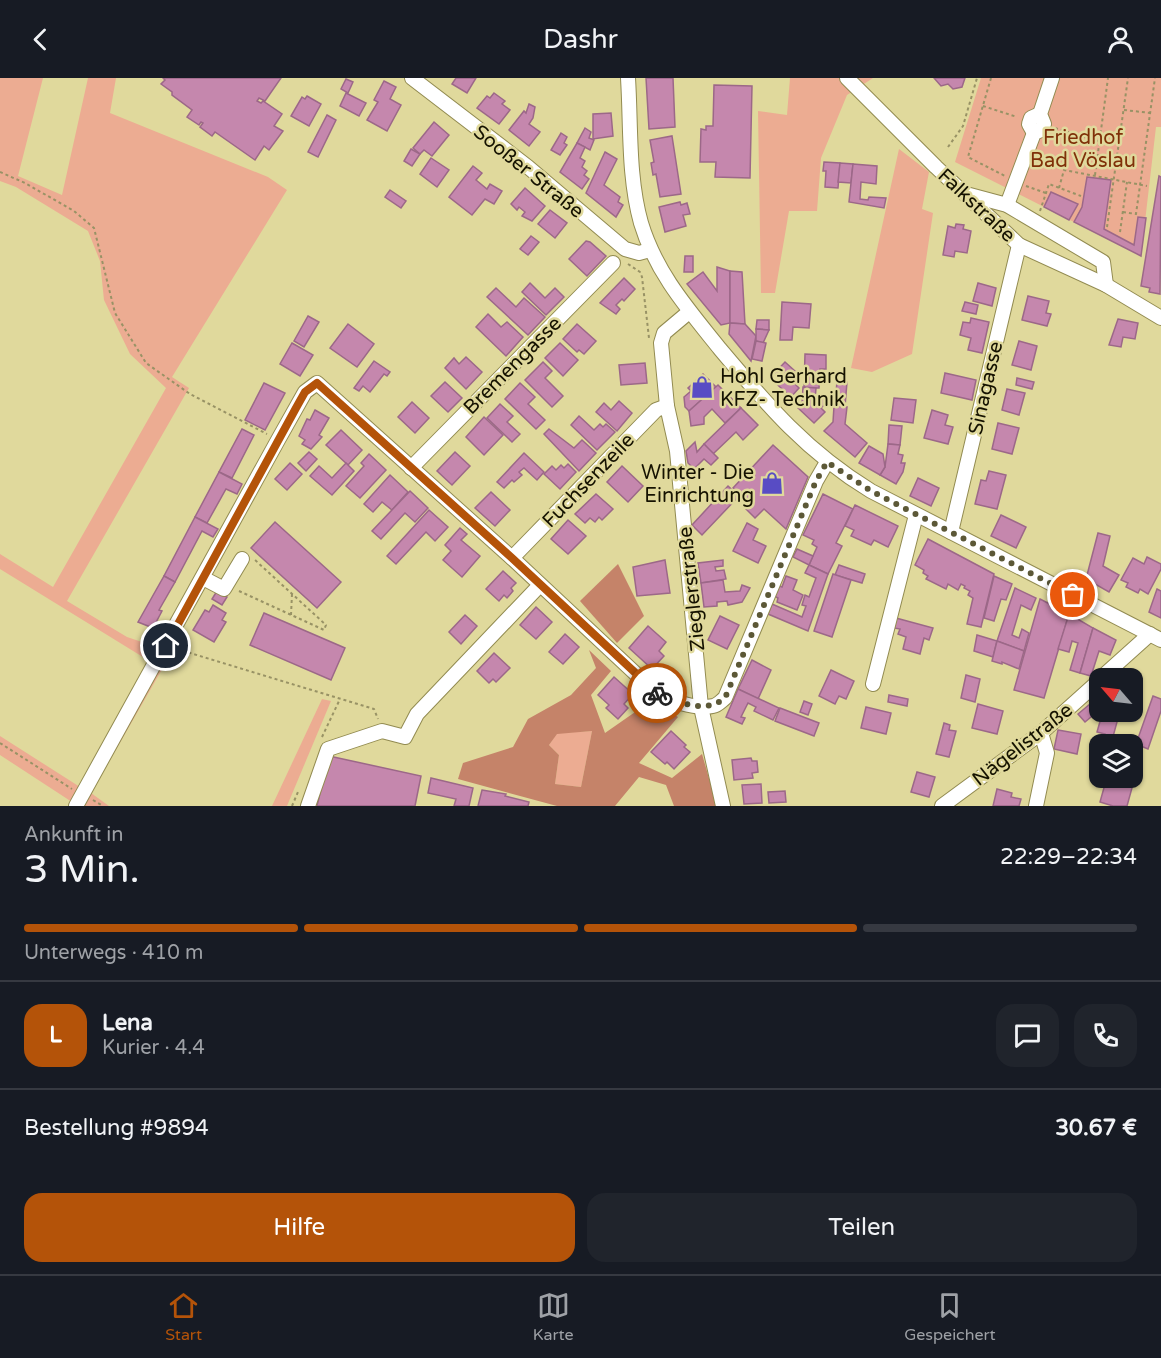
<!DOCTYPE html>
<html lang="de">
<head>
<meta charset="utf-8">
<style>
	body { margin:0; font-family:"Varela Round",sans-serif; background:#20242c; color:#f1f3f6; height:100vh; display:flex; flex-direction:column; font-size:22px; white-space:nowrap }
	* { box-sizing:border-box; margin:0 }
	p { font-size:20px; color:#9ea1a6 }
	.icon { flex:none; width:33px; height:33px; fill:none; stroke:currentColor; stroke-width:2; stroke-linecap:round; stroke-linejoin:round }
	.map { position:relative; height:728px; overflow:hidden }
	.panel { display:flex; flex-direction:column; background:#171b24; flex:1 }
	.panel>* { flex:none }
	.needle { width:39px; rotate:298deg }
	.buttons { position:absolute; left:1089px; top:590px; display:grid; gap:12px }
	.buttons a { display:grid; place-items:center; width:54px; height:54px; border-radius:12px; background:#171b24; box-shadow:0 2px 4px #0004; font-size:30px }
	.pin { position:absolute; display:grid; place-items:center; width:51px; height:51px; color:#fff; margin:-26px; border:3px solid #fff; border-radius:50%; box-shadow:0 2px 6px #0007 }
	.courier { position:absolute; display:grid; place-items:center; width:60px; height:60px; margin:-30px; border:4px solid #b45309; border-radius:50%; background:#fff; color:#222; box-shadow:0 2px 8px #0007 }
	.headline em { font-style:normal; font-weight:600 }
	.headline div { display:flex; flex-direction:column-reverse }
	.headline { display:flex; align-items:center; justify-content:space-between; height:102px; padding:0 24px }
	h1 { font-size:39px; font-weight:600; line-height:45px }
	.bar { display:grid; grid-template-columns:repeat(4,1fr); gap:9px 6px; align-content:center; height:72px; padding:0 24px }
	.bar i { height:8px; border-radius:4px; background:#363941 }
	.bar .selected { background:#b45309 }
	.bar p { grid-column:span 4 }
	.line { display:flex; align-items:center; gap:15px; padding:0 24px; border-top:2px solid #363941 }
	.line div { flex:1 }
	.round { display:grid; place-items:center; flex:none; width:63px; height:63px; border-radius:18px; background:#20242c }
	.cta { display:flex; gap:12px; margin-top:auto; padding:12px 24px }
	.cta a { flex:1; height:69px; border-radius:18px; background:#b45309; color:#fff; font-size:24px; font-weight:600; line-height:69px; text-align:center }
	.cta a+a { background:#20242c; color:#f1f3f6 }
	header { display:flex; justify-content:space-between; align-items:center; height:78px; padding:0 24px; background:#171b24; font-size:27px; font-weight:600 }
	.tab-bar { display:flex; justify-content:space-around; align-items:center; height:84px; border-top:2px solid #363941; background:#171b24; font-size:16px; color:#9ea1a6 }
	.tab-bar a { display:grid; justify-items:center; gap:3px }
	.tab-bar .selected { color:#b45309 }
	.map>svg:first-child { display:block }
	.green { fill:#ecac92 }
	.forest { fill:#c58369; fill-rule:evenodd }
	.building { fill:#c587ad; stroke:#9c6888; stroke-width:1.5 }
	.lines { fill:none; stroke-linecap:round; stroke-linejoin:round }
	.minor-casing { stroke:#928b51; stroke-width:16 }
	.path { stroke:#989265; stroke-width:2; stroke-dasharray:3 3; stroke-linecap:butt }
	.minor { stroke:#fff; stroke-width:14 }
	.done { stroke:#5c5837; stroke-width:6; stroke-dasharray:0 10.8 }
	.route { stroke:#b45309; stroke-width:8 }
	.labels { text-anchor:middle; stroke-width:5; stroke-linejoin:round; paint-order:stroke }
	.park-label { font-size:20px; fill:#7f3008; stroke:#e0d99c }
	.street-label { font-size:20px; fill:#151200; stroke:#e0d99c }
	.poi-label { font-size:20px; fill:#151200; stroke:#e0d99c; text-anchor:start }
</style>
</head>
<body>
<header><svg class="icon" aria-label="back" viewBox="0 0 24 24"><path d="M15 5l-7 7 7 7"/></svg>Dashr<svg class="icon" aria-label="person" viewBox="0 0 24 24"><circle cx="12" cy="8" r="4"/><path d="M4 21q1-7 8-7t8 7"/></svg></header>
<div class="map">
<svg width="1161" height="728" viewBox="0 0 1161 728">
	<rect width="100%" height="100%" fill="#e0d99c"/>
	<!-- green -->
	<g class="green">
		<polygon points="0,0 43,0 18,98 62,117 88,0 116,0 110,35 268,99 287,112 172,299 189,310 67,523 127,559 172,574 91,715 109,728 70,728 72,724 0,677 0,658 80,709 151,584 0,491 0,476 53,509 166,310 130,276 104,222 100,183 88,153 16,109 0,103"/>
		<polygon points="790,0 873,0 847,17 821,80 817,133 789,133 775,215 761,215 758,33 787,37"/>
		<polygon points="981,0 1161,0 1161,49 1156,49 1141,178 955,84"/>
		<polygon points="899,71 929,94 922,131 933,135 912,276 872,294 851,290"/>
		<polygon points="322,621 331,623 287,728 272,728"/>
		<polygon points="592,653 581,709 555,706 559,677 549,667 557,655"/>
	</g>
	<!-- forest -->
	<g class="forest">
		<polygon points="618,486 644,538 617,565 580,523"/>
		<path d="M589 572 611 593 591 617 605 655 638 632 640 614 678 639 639 685 672 700 702 676 717 728H674L666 707 639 699 615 728H557L458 701 463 685 513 669 528 641 571 617 596 590ZM592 653 581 709 555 706 559 677 549 667 557 656Z"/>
	</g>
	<!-- building -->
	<g class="building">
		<polygon points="163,0 281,0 265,23 259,20 257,23 261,25 263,23 282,36 274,48 283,53 269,72 264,68 255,82 215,54 212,58 200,49 203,45 201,44 199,47 187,39 192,32 172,17 172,14 161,6 165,2"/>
		<polygon points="456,0 476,0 467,15 452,6"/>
		<polygon points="646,0 673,0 675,49 649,51"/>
		<polygon points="934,0 965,0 962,9 953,11 948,6 941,8"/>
		<polygon points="346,1 353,4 348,15 341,11"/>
		<polygon points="384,3 396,9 390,21 401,27 387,53 367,42 378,24 374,22"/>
		<polygon points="714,7 752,8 750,100 715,99 716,84 700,84 701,51 706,52 706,48 713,48"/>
		<polygon points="346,15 366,25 359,38 340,28"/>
		<polygon points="494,15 505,23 502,26 510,32 499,46 477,30 487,18 490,20"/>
		<polygon points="307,18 321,26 309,48 291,38 302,19 305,21"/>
		<polygon points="529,26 535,29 533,40 529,46 540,54 529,68 509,52 524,33 526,35"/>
		<polygon points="611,35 613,58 593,61 593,36"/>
		<polygon points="327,37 336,42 318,79 308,74"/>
		<polygon points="434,44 449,57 432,78 424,72 420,76 413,70"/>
		<polygon points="585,50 591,54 589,60 594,62 590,72 577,65"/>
		<polygon points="561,55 567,59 564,65 567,67 560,77 551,72"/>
		<polygon points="672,58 681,116 660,119 656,96 653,97 651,85 654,84 650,62"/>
		<polygon points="577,65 585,69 580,80 585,83 582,89 587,93 584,97 589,101 582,111 560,94"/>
		<polygon points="411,71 420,76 412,88 404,83"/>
		<polygon points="605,74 617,81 604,107 620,119 618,124 623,127 616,139 586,115"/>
		<polygon points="431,80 449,92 437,109 420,96"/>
		<polygon points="824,84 840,85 838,110 825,109 826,93 823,93"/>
		<polygon points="840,85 853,86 851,105 838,104"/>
		<polygon points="853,86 877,88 876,106 861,104 860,121 868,122 869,119 886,120 884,130 849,124"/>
		<polygon points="473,88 482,95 476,102 487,111 490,106 502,113 494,126 485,121 472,137 449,119"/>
		<polygon points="1159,98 1161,99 1160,216 1149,214 1150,210 1141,208"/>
		<polygon points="1087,99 1111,102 1104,151 1134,167 1138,139 1146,140 1141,178 1074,144 1082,129"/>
		<polygon points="525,110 545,128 532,143 522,138 525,134 519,129 517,132 511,126"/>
		<polygon points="390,112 406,123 401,130 385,119"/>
		<polygon points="1051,114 1078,126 1069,142 1044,129"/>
		<polygon points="680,124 681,127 687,125 690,136 683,137 686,148 665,154 659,129"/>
		<polygon points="550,132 567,145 555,160 538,146"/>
		<polygon points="956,146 964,147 963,151 971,153 967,175 955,173 954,179 943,177 948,148 955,150"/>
		<polygon points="531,158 539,164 528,177 520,171"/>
		<polygon points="586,163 590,164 606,178 587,198 569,181"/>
		<polygon points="685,178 693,178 693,194 684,194"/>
		<polygon points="717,189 730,193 730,245 721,247 687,206 703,194 717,213"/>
		<polygon points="730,193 742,194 745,246 730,245"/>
		<polygon points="624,200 635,211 624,223 622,221 616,227 620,231 616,236 600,225"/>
		<polygon points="530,205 545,220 555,210 564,219 546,237 522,214"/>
		<polygon points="978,205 996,210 992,228 973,223"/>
		<polygon points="496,210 516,229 524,220 545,239 528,257 487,219"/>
		<polygon points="1028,218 1049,223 1046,235 1051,236 1047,248 1022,242"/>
		<polygon points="782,224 811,226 809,250 793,249 792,262 780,262"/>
		<polygon points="965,224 978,227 976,236 962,233"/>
		<polygon points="488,236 501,249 507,244 523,259 506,278 476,249"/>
		<polygon points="308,238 319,244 304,269 294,263"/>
		<polygon points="971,240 989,244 982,275 968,272 971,260 960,257 963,244 970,245"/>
		<polygon points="1118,241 1138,245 1135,261 1123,259 1121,269 1109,267"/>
		<polygon points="757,242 769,242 769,252 756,251"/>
		<polygon points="730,245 745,246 756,258 751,283 729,256"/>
		<polygon points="348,246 374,266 357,289 330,270"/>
		<polygon points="577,246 596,263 584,276 579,272 577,274 563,261"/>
		<polygon points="756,251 769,252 763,265 756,263"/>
		<polygon points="756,263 766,265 762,283 752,281"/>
		<polygon points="1019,263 1037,268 1031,292 1012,287"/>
		<polygon points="292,265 313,277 300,298 280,286"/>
		<polygon points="560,265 578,282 563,298 545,280"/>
		<polygon points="805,276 826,277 826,291 820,291 819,310 804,310"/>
		<polygon points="466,279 482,294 466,311 445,290 454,280 459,286"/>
		<polygon points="374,283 390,294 387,298 384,296 370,314 363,308 359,313 354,310"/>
		<polygon points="543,284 552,293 545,300 563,318 552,329 525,302"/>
		<polygon points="785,284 795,293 789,300 799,310 791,319 770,300"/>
		<polygon points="645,285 647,305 621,307 619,287"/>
		<polygon points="945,295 976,302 972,322 941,315"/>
		<polygon points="703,296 716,309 689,333 685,329 684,319 691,313 688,310"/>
		<polygon points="1017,300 1034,304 1032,311 1016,307"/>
		<polygon points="837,303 847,304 845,329 835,328"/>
		<polygon points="445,304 462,320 448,334 431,318"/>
		<polygon points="264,305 285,315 265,352 245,342"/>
		<polygon points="520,305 535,319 528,326 545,342 536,351 505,321"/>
		<polygon points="718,307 741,330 725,345 712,331 704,339 704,346 691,348 689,333"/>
		<polygon points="803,309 816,310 815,323 821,318 827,324 821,330 825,334 814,345 798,330 802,325"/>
		<polygon points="1007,311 1025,315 1019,337 1002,332"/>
		<polygon points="894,320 916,322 913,345 891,342"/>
		<polygon points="619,323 632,335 617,353 596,334 604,325 611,332"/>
		<polygon points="412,324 429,340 415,355 398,339"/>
		<polygon points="500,326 513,338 507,344 520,356 512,364 487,340"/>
		<polygon points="834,328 847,329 845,346 867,365 855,379 824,353 833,344"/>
		<polygon points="741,330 758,347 743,362 736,354 713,376 704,366"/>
		<polygon points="315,332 329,340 319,357 322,359 311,371 302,366 305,362 299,358 307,341 310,342"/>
		<polygon points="932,332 948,337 945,347 953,349 948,366 924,360"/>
		<polygon points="579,338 594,352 600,346 603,349 606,346 615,354 597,372 571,347"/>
		<polygon points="484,339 503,357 484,377 466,359"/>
		<polygon points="998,345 1019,350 1012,376 992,371"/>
		<polygon points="889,347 902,348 900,367 888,366"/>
		<polygon points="242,351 254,357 232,400 219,394"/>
		<polygon points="549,351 574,370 582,362 596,375 579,393 544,356"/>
		<polygon points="341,352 362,372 348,387 326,367"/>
		<polygon points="695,364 697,374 704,366 718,380 711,387 704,381 694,391 688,385 686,373"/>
		<polygon points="888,366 900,367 898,376 903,377 901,385 905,385 903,394 896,406 880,397 885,389"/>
		<polygon points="773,367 808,399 786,451 764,431 755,440 746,431 750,426 733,410"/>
		<polygon points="869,368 883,376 885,389 880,397 859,385"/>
		<polygon points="309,374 317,381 306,393 298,385"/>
		<polygon points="455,374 470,388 452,407 437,393"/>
		<polygon points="524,375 544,394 537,402 524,390 519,394 522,397 514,404 512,402 504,410 497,404"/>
		<polygon points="369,376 386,392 360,420 346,408 364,388 361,385"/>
		<polygon points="290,385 302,396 287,412 275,401"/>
		<polygon points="346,385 354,393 332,417 310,398 319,388 332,400"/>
		<polygon points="568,386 576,394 560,411 544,396 552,388 556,392 561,387 564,390"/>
		<polygon points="622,388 643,408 628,424 607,404"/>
		<polygon points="989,393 1006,397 997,431 975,426 981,402 986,403"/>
		<polygon points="219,394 242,406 237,416 226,411 207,445 195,439"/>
		<polygon points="390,397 408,414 392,432 382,424 373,434 364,426"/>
		<polygon points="918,400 939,410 931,428 910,418"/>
		<polygon points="728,408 739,418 702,457 692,447"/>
		<polygon points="410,413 428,430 415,444 405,435 381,461 372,453"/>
		<polygon points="491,414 510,432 495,448 475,430"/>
		<polygon points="596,416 613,431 602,442 599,439 595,444 590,440 585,445 575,436"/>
		<polygon points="823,416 853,431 836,465 842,468 828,496 809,487 817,469 812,466 814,462 803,457"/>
		<polygon points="855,427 898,448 888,469 874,462 871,467 851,458 854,452 845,448"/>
		<polygon points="429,432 448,449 435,463 426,454 396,486 387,478"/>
		<polygon points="1001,437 1026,449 1016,470 991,458"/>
		<polygon points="195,439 218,451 213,459 202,453 175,504 164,498"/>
		<polygon points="568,442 586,458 568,476 551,461"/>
		<polygon points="275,444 341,504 317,530 251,470"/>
		<polygon points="747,445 758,451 753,462 766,468 758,485 733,473"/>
		<polygon points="460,450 467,456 461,462 480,478 462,499 443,482 451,473 445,467"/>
		<polygon points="1098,455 1110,458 1103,488 1119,497 1109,514 1086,501"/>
		<polygon points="928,461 994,496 981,549 967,546 973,520 968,517 970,513 964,510 965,508 961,506 958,512 948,506 946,511 926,501 928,498 923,495 924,492 915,487"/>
		<polygon points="797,471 813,478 809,487 793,479"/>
		<polygon points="1147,479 1161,486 1161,491 1148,516 1140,511 1138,515 1126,509 1128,505 1121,502 1133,480 1144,486"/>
		<polygon points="665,482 670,515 637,518 633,489"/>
		<polygon points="723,482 723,488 715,489 716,493 724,492 726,501 701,505 698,485"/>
		<polygon points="809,487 828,496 808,553 768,536 772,526 802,539 806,528 802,527 805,517 809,519 816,500 805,495"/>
		<polygon points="839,487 865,496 862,505 835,497"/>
		<polygon points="503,493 516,505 511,510 513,513 507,520 504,517 499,523 486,511"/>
		<polygon points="833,496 851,502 832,559 814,553"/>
		<polygon points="164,498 175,504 159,532 162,533 153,550 138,544"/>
		<polygon points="786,498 797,502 793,512 803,517 797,532 777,524 778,520 772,517 777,507 782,509"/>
		<polygon points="994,498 1012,506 1006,522 1001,521 994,543 984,540"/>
		<polygon points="723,502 725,514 740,513 742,507 750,510 742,524 728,527 727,523 717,524 717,528 704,529 701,505"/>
		<polygon points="1015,510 1036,520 1031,532 1021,527 1012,557 1019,560 1022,551 1029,555 1024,573 997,563"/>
		<polygon points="1157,511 1161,513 1161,540 1149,534"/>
		<polygon points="217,513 227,519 222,527 212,521"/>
		<polygon points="1040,521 1069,536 1044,620 1014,612"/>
		<polygon points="213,527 226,535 222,542 226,544 214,564 193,552 205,532 209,534"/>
		<polygon points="536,529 552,544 536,561 520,547"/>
		<polygon points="264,535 345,570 331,602 250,567"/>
		<polygon points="1069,536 1093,550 1080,595 1070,592 1078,565 1072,563 1069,574 1058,571"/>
		<polygon points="465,537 477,548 461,566 449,554"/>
		<polygon points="720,538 739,547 727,571 708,562"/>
		<polygon points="896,540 933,550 929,562 924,560 920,576 903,571 906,559 898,556 900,551 894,550"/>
		<polygon points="648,548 666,564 659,573 664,578 652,591 629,570"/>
		<polygon points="1093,550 1116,562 1110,577 1099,573 1091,598 1080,595"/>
		<polygon points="565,556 579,569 563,586 549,574"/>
		<polygon points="977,557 997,563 993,579 974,573"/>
		<polygon points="997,563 1024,573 1019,591 1002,584 1002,586 992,583"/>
		<polygon points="494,575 510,590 496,604 493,601 489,605 477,593"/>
		<polygon points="752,582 771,592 758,621 738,611"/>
		<polygon points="831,592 854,603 846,621 839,618 835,626 819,618"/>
		<polygon points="966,597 980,601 975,624 961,620"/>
		<polygon points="614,599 633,616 624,626 628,630 618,641 606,630 609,627 598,617"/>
		<polygon points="738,611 779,630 773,642 754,633 756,629 748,625 741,639 745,640 742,646 726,639"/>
		<polygon points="889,617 908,621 907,628 888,624"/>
		<polygon points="1153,618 1161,621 1161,633 1148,671 1136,666"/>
		<polygon points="804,623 812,626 808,637 800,634"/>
		<polygon points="978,626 1003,633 997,656 972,650"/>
		<polygon points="1090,626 1097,634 1085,644 1078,636"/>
		<polygon points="866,629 891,635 886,656 861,650"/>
		<polygon points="780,630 819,645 814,658 775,643"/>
		<polygon points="1103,633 1120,633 1111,666 1102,665 1105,656 1097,654"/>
		<polygon points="944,645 950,647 949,652 956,653 949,679 936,676"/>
		<polygon points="1058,652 1081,656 1077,676 1054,671"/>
		<polygon points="671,653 686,667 684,669 690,674 674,691 667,684 665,686 651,674"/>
		<polygon points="329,678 421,698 415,728 317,728"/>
		<polygon points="751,680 752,683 757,683 758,694 752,695 753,700 734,702 732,682"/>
		<polygon points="917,694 935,699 929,719 911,714"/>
		<polygon points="1107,699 1135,699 1127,728 1113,728 1100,724"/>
		<polygon points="431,700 473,710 469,728 454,728 456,721 428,715"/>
		<polygon points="761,706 762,725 744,726 742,707"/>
		<polygon points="997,711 1012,715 1011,719 1021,721 1019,728 993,728"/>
		<polygon points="482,712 506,716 505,718 529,724 528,728 478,728"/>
		<polygon points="785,713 786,724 769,725 768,714"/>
	</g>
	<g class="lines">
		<!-- minor casing -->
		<g class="minor-casing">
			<g id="minor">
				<polyline points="412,0 528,89 625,171 639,175 650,172"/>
				<path d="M628 0C631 47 628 99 641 145 656 195 688 231 720 271 768 328 807 374 871 413L1161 562"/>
				<polyline points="847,0 936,89 1019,167 1106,207 1161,240"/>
				<polyline points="1034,55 1029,46 1031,40 1040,36"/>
				<polyline points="966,116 1007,127 1103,184 1106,207"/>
				<polyline points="1007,127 1034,55 1041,52 1044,46 1040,36 1052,0"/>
				<polyline points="689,234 664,255 661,265 667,328 677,373 701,629 723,728"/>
				<polyline points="411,390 613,185"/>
				<polyline points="951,454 1019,167"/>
				<polyline points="512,480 656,332 667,328"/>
				<polyline points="203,500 224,511 242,481"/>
				<polyline points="1101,600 1150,556"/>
				<polyline points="873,606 916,437"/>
				<path d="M76 728 278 362 305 314 317 305 512 480 652 611C665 622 696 632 713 628 718 627 721 623 725 620L816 403 827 384"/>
				<polyline points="308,728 328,671 382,653 405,659 417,636 540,507"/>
				<polyline points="942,728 1041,655 1100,602"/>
				<polyline points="1036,728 1047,675 1041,655"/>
			</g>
		</g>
		<!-- path -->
		<g class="path">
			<polyline points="991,0 968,79 1005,98"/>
			<polyline points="983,28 1017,39"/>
			<polyline points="1124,32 1151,35"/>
			<polyline points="1055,50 1098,63"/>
			<polyline points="948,69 963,48 977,0"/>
			<polyline points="0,94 25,105 74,133 94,150 115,235 146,285 190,316 267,356"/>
			<polyline points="1095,97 1108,0"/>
			<polyline points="1026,108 1046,115"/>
			<polyline points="1059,110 1064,92 1147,108"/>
			<polyline points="1040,133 1049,106 1081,118"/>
			<polyline points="1123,134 1136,136 1155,0"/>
			<polyline points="1107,149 1128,0"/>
			<polyline points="1120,154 1127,104"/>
			<polyline points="628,186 640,194 642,199 649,260"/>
			<polyline points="239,513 324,552 326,547 255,482"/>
			<polyline points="291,537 292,516"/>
			<polyline points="177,571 374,631 378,641"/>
			<polyline points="322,659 340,621"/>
			<polyline points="0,665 72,711"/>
			<polyline points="93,722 103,728"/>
			<polyline points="292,728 298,714"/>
		</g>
		<!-- minor -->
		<use href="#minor" class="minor"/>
	</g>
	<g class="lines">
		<!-- done -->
		<path class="done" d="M657 615C679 625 705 636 725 620L816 403 827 384 871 413 1073 517"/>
		<!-- route -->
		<polyline class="route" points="166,568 296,330 305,314 317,305 512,480 657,615"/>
	</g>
	<!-- icons -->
	<defs>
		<g id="shop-bare" transform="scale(1.8)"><path d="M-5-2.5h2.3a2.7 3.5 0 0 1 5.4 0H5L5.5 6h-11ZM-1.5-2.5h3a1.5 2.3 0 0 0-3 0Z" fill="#584cc4" stroke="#e0d99c" stroke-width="2.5" paint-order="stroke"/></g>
	</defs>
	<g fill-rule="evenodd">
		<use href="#shop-bare" x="702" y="309"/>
		<use href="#shop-bare" x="772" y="405"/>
	</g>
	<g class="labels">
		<!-- park labels -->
		<g class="park-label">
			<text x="1083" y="66">Friedhof<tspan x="1083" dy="23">Bad Vöslau</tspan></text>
		</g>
		<!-- street labels -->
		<g class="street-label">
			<text transform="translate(529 93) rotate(39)" y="7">Sooßer Straße</text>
			<text transform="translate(977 127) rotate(43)" y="7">Falkstraße</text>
			<text transform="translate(512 287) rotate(-45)" y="7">Bremengasse</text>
			<text transform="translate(985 310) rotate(-77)" y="7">Sinagasse</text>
			<text transform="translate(588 402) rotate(-46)" y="7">Fuchsenzeile</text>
			<text transform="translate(691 511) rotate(-96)" y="7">Zieglerstraße</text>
			<text transform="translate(1022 666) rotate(-38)" y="7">Nägelistraße</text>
		</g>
		<!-- poi labels -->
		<g class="poi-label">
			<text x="720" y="305">Hohl Gerhard<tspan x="720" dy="23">KFZ- Technik</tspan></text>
			<text x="754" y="401" text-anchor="end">Winter - Die<tspan x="754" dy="23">Einrichtung</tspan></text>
		</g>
	</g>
</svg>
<div class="buttons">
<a><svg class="needle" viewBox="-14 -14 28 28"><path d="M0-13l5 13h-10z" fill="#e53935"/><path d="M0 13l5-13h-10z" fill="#9ea1a6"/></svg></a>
<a><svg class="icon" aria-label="layers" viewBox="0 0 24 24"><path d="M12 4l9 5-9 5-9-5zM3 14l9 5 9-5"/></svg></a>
</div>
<div class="pin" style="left:1073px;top:517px;background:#ea580c"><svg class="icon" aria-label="bag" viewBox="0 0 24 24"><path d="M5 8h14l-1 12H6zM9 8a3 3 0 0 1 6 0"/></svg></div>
<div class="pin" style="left:166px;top:568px;background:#1f2937"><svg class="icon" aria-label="home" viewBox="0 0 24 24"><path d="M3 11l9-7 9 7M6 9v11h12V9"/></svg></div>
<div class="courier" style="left:657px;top:615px"><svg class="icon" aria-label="bike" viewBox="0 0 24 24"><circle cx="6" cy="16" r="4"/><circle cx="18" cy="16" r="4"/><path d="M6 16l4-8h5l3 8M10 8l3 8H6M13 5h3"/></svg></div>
</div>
<section class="panel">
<div class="headline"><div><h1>3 Min.</h1><p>Ankunft in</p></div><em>22:29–22:34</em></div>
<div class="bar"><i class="selected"></i><i class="selected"></i><i class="selected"></i><i></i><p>Unterwegs · 410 m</p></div>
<div class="line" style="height:108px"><b class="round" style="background:#b45309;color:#fff">L</b><div><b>Lena</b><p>Kurier · 4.4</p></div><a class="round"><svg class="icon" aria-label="chat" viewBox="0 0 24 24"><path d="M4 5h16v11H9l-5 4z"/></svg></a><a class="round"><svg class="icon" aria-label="phone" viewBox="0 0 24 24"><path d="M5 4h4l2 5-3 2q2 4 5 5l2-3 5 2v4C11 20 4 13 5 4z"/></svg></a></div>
<div class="line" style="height:78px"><div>Bestellung #9894</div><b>30.67 €</b></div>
<div class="cta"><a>Hilfe</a><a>Teilen</a></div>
</section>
<nav class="tab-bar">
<a class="selected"><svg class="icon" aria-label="home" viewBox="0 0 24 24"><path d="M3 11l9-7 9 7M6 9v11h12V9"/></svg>Start</a>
<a><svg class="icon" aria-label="map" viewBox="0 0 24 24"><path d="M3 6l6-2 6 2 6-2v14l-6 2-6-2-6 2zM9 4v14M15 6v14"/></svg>Karte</a>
<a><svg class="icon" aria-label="saved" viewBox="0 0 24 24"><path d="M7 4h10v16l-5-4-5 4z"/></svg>Gespeichert</a>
</nav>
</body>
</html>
